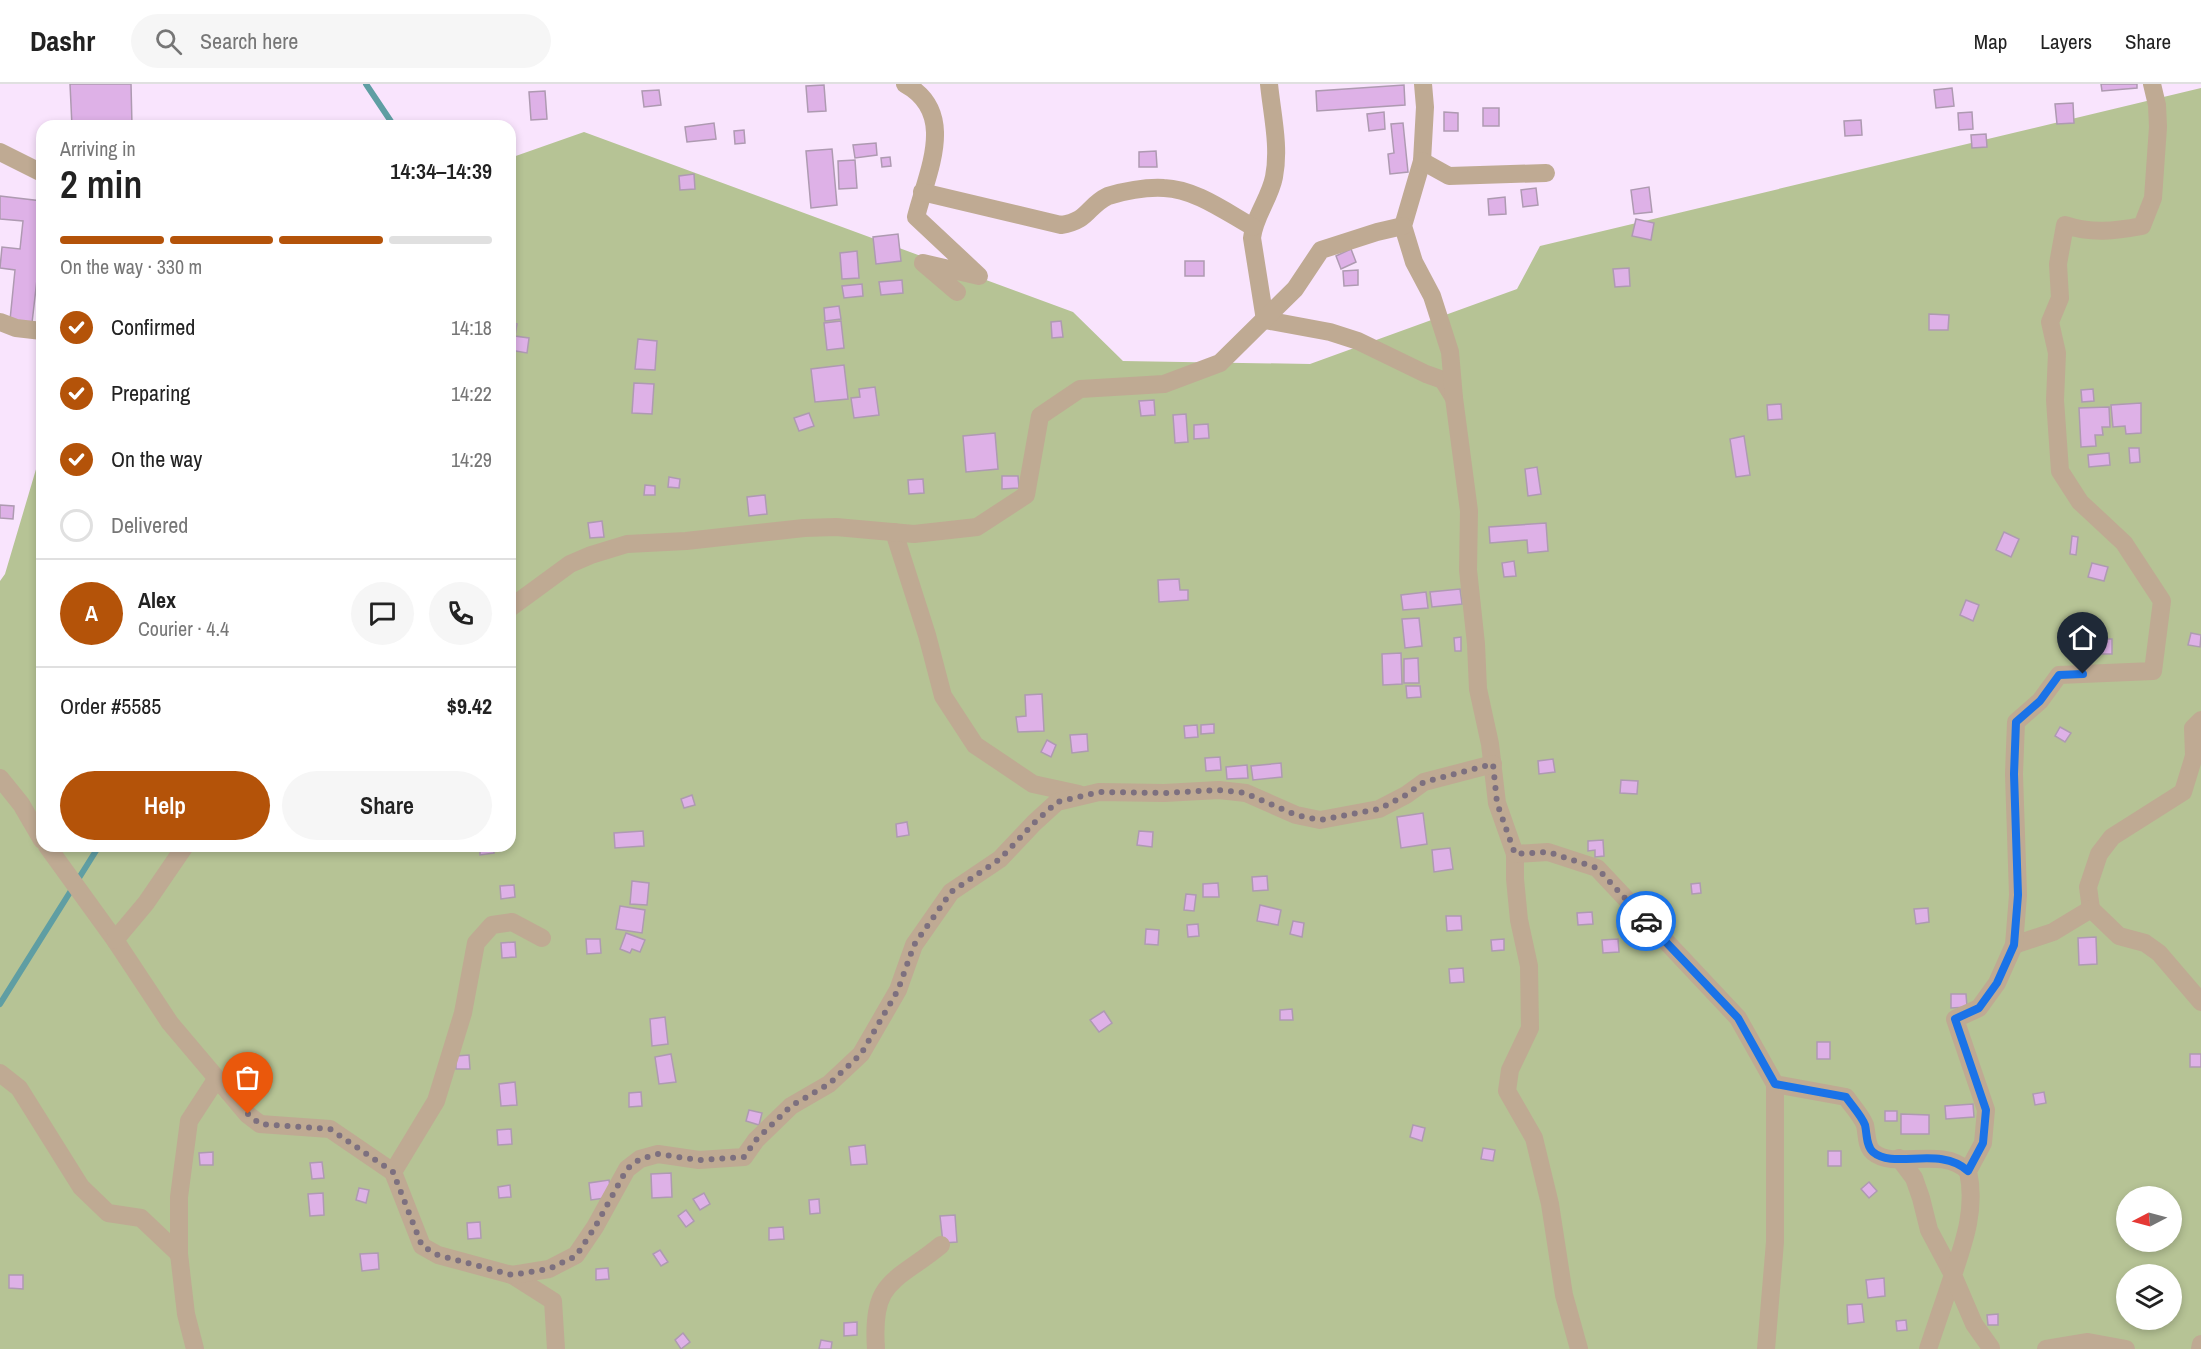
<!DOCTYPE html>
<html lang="en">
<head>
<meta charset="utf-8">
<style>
	body { margin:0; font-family:"Archivo Narrow",sans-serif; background:#f6f6f6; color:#222; height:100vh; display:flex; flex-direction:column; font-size:22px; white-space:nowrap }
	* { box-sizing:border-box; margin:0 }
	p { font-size:20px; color:#767676 }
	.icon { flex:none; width:33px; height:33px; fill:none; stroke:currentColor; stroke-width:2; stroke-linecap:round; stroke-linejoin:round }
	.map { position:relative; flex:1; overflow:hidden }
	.panel { position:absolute; left:36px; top:36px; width:480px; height:732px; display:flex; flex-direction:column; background:#fff; border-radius:18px; box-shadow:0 3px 9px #0003 }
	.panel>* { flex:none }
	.needle { width:39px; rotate:264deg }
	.fabs { position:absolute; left:2116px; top:1102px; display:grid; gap:12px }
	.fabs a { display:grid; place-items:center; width:66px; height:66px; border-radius:50%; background:#fff; box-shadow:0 3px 9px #0003; font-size:30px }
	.pin { position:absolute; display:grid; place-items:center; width:51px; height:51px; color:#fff; margin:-62px -26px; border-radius:50% 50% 50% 0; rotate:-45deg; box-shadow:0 0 6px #0007 }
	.pin .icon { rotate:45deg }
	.courier { position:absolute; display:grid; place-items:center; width:60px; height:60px; margin:-30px; border:4px solid #1a73e8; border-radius:50%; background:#fff; color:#222; box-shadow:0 2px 8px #0007 }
	.summary em { font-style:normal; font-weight:600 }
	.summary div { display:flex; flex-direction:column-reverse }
	.summary { display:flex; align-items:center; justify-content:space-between; height:102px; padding:0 24px }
	h1 { font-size:39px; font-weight:600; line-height:45px }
	.bar { display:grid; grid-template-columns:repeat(4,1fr); gap:9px 6px; align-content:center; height:72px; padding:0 24px }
	.bar i { height:8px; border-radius:4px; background:#e0e0e0 }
	.bar .current { background:#b45309 }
	.bar p { grid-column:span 4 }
	.line { display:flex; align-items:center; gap:15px; padding:0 24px; border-top:2px solid #e0e0e0 }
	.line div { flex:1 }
	.round { display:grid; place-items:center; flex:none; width:63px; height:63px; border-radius:32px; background:#f6f6f6 }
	ol { padding:0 24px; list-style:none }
	li { display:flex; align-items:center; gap:18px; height:66px }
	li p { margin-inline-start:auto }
	li .icon { padding:6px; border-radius:50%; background:#b45309; color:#fff; stroke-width:4 }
	li:last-child { color:#767676 }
	li i { width:33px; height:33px; border:3px solid #e0e0e0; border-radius:50% }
	.primary-button { display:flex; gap:12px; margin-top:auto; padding:12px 24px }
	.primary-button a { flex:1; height:69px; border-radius:36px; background:#b45309; color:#fff; font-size:24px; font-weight:600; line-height:69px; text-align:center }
	.primary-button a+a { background:#f6f6f6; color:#222 }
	header { display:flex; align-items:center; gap:36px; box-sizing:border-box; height:84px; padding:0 30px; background:#fff; border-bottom:2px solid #e0e0e0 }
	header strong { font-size:28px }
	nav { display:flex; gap:33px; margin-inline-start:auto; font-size:21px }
	.search { width:420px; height:54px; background:#f6f6f6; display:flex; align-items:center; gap:15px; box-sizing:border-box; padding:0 21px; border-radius:33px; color:#767676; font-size:22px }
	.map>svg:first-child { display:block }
	.green { fill:#b6c395; fill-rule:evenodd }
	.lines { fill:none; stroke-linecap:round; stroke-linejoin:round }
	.stream { stroke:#5f9ea3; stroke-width:6 }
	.building { fill:#deb1e7; stroke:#ae9ab1; stroke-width:1.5 }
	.minor { stroke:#bfaa93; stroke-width:18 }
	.done { stroke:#7d707f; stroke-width:6; stroke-dasharray:0 10.8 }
	.route { stroke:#1a73e8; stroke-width:8 }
</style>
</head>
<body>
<header>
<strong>Dashr</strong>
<div class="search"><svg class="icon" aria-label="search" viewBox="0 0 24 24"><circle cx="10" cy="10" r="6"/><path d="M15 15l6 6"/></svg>Search here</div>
<nav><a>Map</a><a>Layers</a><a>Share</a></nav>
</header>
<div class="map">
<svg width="2201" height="1265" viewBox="0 0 2201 1265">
	<rect width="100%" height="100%" fill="#f9e4fd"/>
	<!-- green -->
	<path class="green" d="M2201 4V1265H0V497L5 490 42 365V762H510V74L584 48 1073 228 1123 277 1310 280 1517 205 1540 162ZM2127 1113H2172V1158H2127ZM2127 1191H2172V1236H2127Z"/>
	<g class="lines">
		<!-- stream -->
		<g class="stream">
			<polyline points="366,0 394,42"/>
			<polyline points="0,920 99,762"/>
		</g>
	</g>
	<!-- building -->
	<g class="building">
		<polygon points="70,0 131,0 132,42 72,42"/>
		<polygon points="2101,0 2137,0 2137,4 2102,7"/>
		<polygon points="824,1 826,27 808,28 806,2"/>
		<polygon points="1404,1 1405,21 1317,27 1316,7"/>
		<polygon points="1952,4 1954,22 1936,24 1934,6"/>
		<polygon points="659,6 661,21 644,23 642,7"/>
		<polygon points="545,7 547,35 531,36 529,8"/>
		<polygon points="2073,19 2074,39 2057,40 2055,20"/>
		<rect x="1483" y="24" width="16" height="18"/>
		<polygon points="1384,28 1385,45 1369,47 1367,30"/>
		<polygon points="1444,28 1458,29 1458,47 1444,47"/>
		<polygon points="1972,28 1973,45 1959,46 1958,29"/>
		<polygon points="1861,36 1862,51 1845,52 1844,37"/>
		<polygon points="714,39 716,55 687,58 685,43"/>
		<polygon points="1403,39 1408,88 1390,90 1388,70 1394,69 1391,40"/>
		<polygon points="744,46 745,59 735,60 734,47"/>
		<polygon points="1986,50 1987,63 1972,64 1971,51"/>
		<polygon points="876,59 877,71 855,74 853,61"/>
		<polygon points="832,65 837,121 811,124 806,67"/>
		<polygon points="1156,67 1157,83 1139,83 1139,68"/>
		<polygon points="890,73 891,82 882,83 881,74"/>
		<polygon points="855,76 857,104 839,105 838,77"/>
		<polygon points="694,90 695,105 680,106 679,92"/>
		<polygon points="1649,103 1652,128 1634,130 1631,106"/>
		<polygon points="1536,104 1538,121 1523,123 1521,106"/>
		<polygon points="0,112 42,117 42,152 32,239 10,236 15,186 0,184 2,163 20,165 23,137 0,135"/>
		<polygon points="1505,113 1506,130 1489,131 1488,115"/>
		<polygon points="1636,135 1654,139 1651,156 1632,152"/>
		<polygon points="898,150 901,177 876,180 873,153"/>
		<polygon points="1351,165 1356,178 1341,185 1336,172"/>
		<polygon points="857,167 859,194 842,195 840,169"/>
		<rect x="1185" y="177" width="19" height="15"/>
		<polygon points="1629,184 1630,202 1615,203 1613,185"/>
		<polygon points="1358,186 1358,201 1344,202 1343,187"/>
		<polygon points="902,196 903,209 881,211 879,198"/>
		<polygon points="862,200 863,212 844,214 842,202"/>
		<polygon points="839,222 841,235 825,237 824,224"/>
		<polygon points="1929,230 1949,231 1948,246 1929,246"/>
		<polygon points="841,237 844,264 827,266 824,239"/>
		<polygon points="1061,237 1063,253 1052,254 1051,238"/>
		<polygon points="510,239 517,240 515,252 529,254 527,269 510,266"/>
		<polygon points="638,255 657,257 655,286 635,285"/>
		<polygon points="844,281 848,315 815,318 811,285"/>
		<polygon points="634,299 654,300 652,330 632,329"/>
		<polygon points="875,303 879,331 854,334 851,314 860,313 859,305"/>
		<polygon points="2093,305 2094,317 2082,318 2081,306"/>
		<polygon points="1154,316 1155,331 1141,332 1139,317"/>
		<polygon points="2141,319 2141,349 2126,350 2125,342 2113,343 2111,321"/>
		<polygon points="1781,320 1782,335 1768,336 1767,321"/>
		<polygon points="2109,323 2110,343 2102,343 2103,351 2095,351 2096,362 2081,363 2079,324"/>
		<polygon points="809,329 814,342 799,347 794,334"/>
		<polygon points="1186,330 1188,358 1175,359 1173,331"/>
		<polygon points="1208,340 1209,354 1194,355 1194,341"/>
		<polygon points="995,349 998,385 966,388 963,352"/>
		<polygon points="1744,352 1750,391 1736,393 1730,355"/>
		<polygon points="2129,364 2139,364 2140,378 2130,379"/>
		<polygon points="2109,369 2110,381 2089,383 2088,371"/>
		<polygon points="1537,383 1541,410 1528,412 1525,385"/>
		<polygon points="1002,392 1018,392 1019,404 1002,405"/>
		<polygon points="669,393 680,395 679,404 668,403"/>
		<polygon points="923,395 924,409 909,410 908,396"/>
		<polygon points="645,401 655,402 655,411 644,411"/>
		<polygon points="765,411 767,430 749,432 747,413"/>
		<polygon points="0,421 14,422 13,435 0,434"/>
		<polygon points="602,437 604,453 590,454 588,439"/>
		<polygon points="1546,439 1548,467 1528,469 1527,456 1490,459 1489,443"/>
		<polygon points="2004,448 2019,455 2011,473 1996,466"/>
		<polygon points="2072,452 2078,453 2076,471 2070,470"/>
		<polygon points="1514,477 1516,492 1504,493 1502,479"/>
		<polygon points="2092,479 2108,483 2104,497 2088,493"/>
		<polygon points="1179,495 1180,506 1188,506 1188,516 1159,518 1158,496"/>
		<polygon points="1460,505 1462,520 1432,523 1430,508"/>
		<polygon points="1426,508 1428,524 1403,526 1401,511"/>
		<polygon points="1966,516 1979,521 1973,537 1960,531"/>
		<polygon points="1419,534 1422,562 1405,564 1402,535"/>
		<polygon points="2088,541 2104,542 2103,555 2112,555 2112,570 2087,570"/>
		<polygon points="2191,549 2201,551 2200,563 2188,561"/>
		<polygon points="1461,553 1461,567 1455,567 1454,554"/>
		<polygon points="1401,569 1402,600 1383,601 1382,570"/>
		<polygon points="1418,574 1419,599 1404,599 1404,575"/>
		<polygon points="1406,602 1420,602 1421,613 1407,614"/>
		<polygon points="1042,610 1044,647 1018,648 1016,633 1026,632 1025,611"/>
		<polygon points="1214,640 1214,649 1201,650 1201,641"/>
		<polygon points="1197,641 1198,653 1185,654 1184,642"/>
		<polygon points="2060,643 2071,649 2065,658 2055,652"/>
		<polygon points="1087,650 1088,667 1072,669 1070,651"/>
		<polygon points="1047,656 1056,661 1051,673 1041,668"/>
		<polygon points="1220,673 1221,686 1206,687 1205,674"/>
		<polygon points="1553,675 1555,688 1539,690 1538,677"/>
		<polygon points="1281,679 1282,693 1253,696 1251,682"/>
		<polygon points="1247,681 1248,694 1227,695 1226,683"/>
		<polygon points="1621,696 1638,697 1637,710 1620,709"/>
		<polygon points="692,711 695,721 684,724 681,715"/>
		<polygon points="1423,729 1427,760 1401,764 1397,733"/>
		<polygon points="907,738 909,751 897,753 896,740"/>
		<polygon points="643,747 644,762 615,764 614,749"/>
		<polygon points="1139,747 1153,748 1152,763 1137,761"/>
		<polygon points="1603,756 1604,772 1595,773 1595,766 1588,767 1588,757"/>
		<polygon points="480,762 494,762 494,769 480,771"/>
		<polygon points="1450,764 1453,785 1434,788 1432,766"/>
		<polygon points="1267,792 1268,806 1253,807 1252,793"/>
		<polygon points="632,797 649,799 647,821 630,820"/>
		<polygon points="1218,799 1219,813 1203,813 1203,800"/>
		<polygon points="1700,799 1701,809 1692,810 1691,800"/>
		<polygon points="514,801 515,813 501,815 500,802"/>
		<polygon points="1186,810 1196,811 1194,827 1184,826"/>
		<polygon points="1260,821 1281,826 1278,841 1257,837"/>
		<polygon points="620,822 645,826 642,849 616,845"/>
		<polygon points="1928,824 1929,838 1916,840 1914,825"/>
		<polygon points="1592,828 1593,840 1578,841 1577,829"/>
		<polygon points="1446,832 1461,832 1462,846 1447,847"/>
		<polygon points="1293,837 1304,839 1302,853 1290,850"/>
		<polygon points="1198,840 1199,852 1188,853 1187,841"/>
		<polygon points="1146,845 1159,846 1158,861 1145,860"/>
		<polygon points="626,849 645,856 640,868 632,865 630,869 620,865"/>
		<polygon points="2096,853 2097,880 2079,881 2078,854"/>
		<polygon points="586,855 600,855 601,869 587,870"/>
		<polygon points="1504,855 1504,866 1492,867 1491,856"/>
		<polygon points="1618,855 1619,868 1603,869 1602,856"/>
		<polygon points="515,858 516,873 502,874 501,859"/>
		<polygon points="1463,884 1464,898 1450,899 1449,885"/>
		<polygon points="1951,910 1966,910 1967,923 1951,924"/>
		<polygon points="1292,925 1293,936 1280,936 1280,926"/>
		<polygon points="1104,927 1112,939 1099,948 1090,936"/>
		<polygon points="665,933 668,960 652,962 650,935"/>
		<rect x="1817" y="958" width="13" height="17"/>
		<polygon points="671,970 676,998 659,1000 655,973"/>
		<rect x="2190" y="970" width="11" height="13"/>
		<polygon points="469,971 470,985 456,985 456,972"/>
		<polygon points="515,998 517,1021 501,1022 499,1000"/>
		<polygon points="641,1008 642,1022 629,1023 629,1009"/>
		<polygon points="2044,1008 2046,1019 2035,1021 2033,1010"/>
		<polygon points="1973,1020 1974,1033 1946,1035 1945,1022"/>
		<polygon points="749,1026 762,1029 759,1041 746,1037"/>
		<rect x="1885" y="1027" width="12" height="10"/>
		<polygon points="1901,1030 1929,1031 1929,1050 1901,1050"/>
		<polygon points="1413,1041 1425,1044 1422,1057 1410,1053"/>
		<polygon points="511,1045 512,1060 498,1061 497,1046"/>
		<polygon points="865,1061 867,1080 851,1081 849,1063"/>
		<polygon points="1483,1064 1495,1066 1493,1077 1481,1075"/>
		<rect x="1828" y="1067" width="13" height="15"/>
		<polygon points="213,1068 213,1081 200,1081 199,1069"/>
		<polygon points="322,1078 324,1094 312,1095 310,1079"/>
		<polygon points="671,1089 672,1113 652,1114 651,1090"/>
		<polygon points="609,1096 612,1113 591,1116 589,1099"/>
		<polygon points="1869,1098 1877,1107 1869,1114 1861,1105"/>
		<polygon points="510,1101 511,1113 499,1114 498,1103"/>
		<polygon points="359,1104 369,1106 366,1119 356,1116"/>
		<polygon points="323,1109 324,1131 310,1132 308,1110"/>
		<polygon points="704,1109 710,1120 700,1126 693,1115"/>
		<polygon points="819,1115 820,1129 810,1130 809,1116"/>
		<polygon points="686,1126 694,1137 686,1143 678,1132"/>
		<polygon points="955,1131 957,1158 943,1159 940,1132"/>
		<polygon points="480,1138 481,1154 468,1155 467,1139"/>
		<polygon points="783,1143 784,1155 769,1156 769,1144"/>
		<polygon points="660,1166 668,1178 661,1182 653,1170"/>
		<polygon points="378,1169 379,1185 362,1187 360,1170"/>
		<polygon points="608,1184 609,1195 596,1196 596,1185"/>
		<polygon points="9,1191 23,1191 23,1205 9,1204"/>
		<polygon points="1884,1194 1885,1212 1868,1214 1866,1196"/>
		<polygon points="1862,1220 1864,1238 1848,1240 1847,1221"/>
		<polygon points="1998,1230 1998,1241 1988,1241 1987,1231"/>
		<polygon points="1906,1236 1907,1246 1897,1247 1896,1237"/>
		<polygon points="857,1238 857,1251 844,1252 844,1239"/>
		<polygon points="683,1249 690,1258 681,1265 675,1256"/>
		<polygon points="821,1256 832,1258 831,1265 819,1265"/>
	</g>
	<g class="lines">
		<!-- minor -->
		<g class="minor">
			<path d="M905 0C958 29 927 88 916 133L979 192 923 179 957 208"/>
			<path d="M1269 0C1272 30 1280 63 1274 93 1270 114 1254 133 1252 154L1265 236 1330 248 1358 257 1426 290 1443 296 1454 314"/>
			<polyline points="1423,0 1425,23 1422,77 1403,142 1414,178 1432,212 1450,268 1454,314 1469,427 1468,486 1476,560 1478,605 1490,660 1497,719 1515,770 1515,795 1519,836 1529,882 1530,944 1510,986 1507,1007 1534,1054 1550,1120 1564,1211 1579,1265"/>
			<polyline points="0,68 42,89"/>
			<polyline points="1422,77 1449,92 1546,89"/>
			<path d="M922 108 1061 141C1089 137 1087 122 1108 112 1125 107 1146 103 1164 104 1195 105 1226 128 1253 143"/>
			<polyline points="0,238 16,244 42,247"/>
			<polyline points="894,448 927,551 943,612 975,661 1033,700 1079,710"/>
			<polyline points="510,524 570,480 591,471 627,460 686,457 804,444 836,443 914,450 977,443 1026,411 1040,332 1080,305 1164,300 1220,279 1295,205 1321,166 1377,148 1403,142"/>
			<polyline points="0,694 21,720 42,756"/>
			<polyline points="47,762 115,856 170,939 247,1030 260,1040 330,1045 393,1088 422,1162 438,1171 512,1191 553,1217 556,1265"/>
			<path d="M1515 770 1548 768 1597 784 1738 934 1775 1000 1846 1013C1852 1022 1861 1031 1865 1041 1867 1049 1866 1062 1873 1068 1895 1087 1940 1061 1968 1087"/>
			<polyline points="2091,825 2088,803 2099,770 2112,753 2183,708 2194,672 2193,644 2201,636"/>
			<polyline points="115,856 146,819 185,762"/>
			<polyline points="2014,861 2053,848 2091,825 2119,852 2145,859 2159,869 2201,918"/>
			<polyline points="0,989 19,1004 81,1103 108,1129 141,1134 179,1170"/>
			<polyline points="1899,1074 1914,1094 1921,1114 1929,1146 1953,1191 1928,1265"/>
			<polyline points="393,1088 436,1017 463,929 476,859 492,841 512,838 542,854"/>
			<polyline points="512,1191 549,1185 576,1171 595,1143 627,1085 640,1075 658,1070 699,1076 744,1073 756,1056 791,1022 829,1000 861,970 898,906 914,861 951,808 1000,775 1034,739 1057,718 1099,708 1164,709 1219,706 1246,709 1296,731 1320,736 1379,725 1406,711 1424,698 1493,680"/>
			<path d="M1991 1264 1974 1240 1953 1191C1965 1156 1976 1124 1968 1087L1983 1059 1986 1026 1955 935 1979 924 1997 899 2014 861 2018 811 2014 690 2016 638 2040 617 2059 591 2153 587 2162 517 2124 459 2080 418 2060 387 2055 316 2057 269 2050 238 2060 214 2058 180 2065 141C2092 150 2115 147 2142 142L2153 114 2158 43 2157 21 2152 0"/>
			<polyline points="195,1265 186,1230 179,1170 179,1113 189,1037 217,994"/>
			<path d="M876 1265C871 1195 895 1199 941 1161"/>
			<polyline points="1766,1265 1775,1158 1775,1000"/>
			<polyline points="2046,1265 2088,1258 2126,1265"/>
			<polyline points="2200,1265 2201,1260"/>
		</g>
	</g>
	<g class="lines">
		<!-- done -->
		<polyline class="done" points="248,1030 260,1040 330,1045 393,1088 422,1162 438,1171 512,1191 549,1185 576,1172 595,1143 627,1085 640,1075 658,1070 699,1076 744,1073 756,1056 791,1022 829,1000 861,970 898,906 914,861 951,808 1000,775 1034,739 1057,718 1099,708 1164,709 1219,706 1245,709 1296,731 1320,736 1379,725 1406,711 1424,698 1493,680 1497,719 1515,770 1548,768 1597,784 1646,837"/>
		<!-- route -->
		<path class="route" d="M1646 837 1738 934 1775 1000 1846 1013C1852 1022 1861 1031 1865 1041 1867 1049 1866 1062 1873 1068 1894 1086 1940 1061 1968 1087L1983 1059 1986 1026 1955 935 1979 924 1997 899 2014 861 2018 811 2014 690 2016 638 2040 617 2059 591 2083 590"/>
	</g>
</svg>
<div class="fabs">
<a><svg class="needle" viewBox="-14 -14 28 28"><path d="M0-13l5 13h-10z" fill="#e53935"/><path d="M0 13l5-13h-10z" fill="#767676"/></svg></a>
<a><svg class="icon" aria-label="layers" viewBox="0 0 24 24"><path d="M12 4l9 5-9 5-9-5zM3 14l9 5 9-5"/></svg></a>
</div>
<div class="pin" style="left:248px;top:1030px;background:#ea580c"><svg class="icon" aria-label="bag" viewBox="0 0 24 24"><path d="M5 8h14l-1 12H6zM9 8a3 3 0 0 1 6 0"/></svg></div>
<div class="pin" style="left:2083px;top:590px;background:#1f2937"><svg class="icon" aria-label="home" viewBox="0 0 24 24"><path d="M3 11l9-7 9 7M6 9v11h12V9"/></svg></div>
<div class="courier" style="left:1646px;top:837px"><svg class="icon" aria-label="car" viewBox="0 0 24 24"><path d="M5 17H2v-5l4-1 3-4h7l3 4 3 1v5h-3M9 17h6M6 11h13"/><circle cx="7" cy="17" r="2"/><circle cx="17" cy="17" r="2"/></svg></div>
<section class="panel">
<div class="summary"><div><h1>2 min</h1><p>Arriving in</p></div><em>14:34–14:39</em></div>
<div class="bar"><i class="current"></i><i class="current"></i><i class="current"></i><i></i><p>On the way · 330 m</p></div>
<ol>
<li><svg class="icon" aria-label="check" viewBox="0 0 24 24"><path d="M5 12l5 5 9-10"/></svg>Confirmed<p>14:18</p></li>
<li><svg class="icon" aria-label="check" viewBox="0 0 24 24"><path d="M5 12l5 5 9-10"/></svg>Preparing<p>14:22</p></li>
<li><svg class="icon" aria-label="check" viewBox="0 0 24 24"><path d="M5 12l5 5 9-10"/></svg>On the way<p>14:29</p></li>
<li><i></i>Delivered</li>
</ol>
<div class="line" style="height:108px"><b class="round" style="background:#b45309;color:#fff">A</b><div><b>Alex</b><p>Courier · 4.4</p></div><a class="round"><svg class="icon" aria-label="chat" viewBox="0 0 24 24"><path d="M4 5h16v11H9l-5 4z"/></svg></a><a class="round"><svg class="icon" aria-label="phone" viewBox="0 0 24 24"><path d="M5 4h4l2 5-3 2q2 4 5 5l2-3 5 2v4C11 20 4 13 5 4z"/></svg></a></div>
<div class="line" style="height:78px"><div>Order #5585</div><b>$9.42</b></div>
<div class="primary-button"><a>Help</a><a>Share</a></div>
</section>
</div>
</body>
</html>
